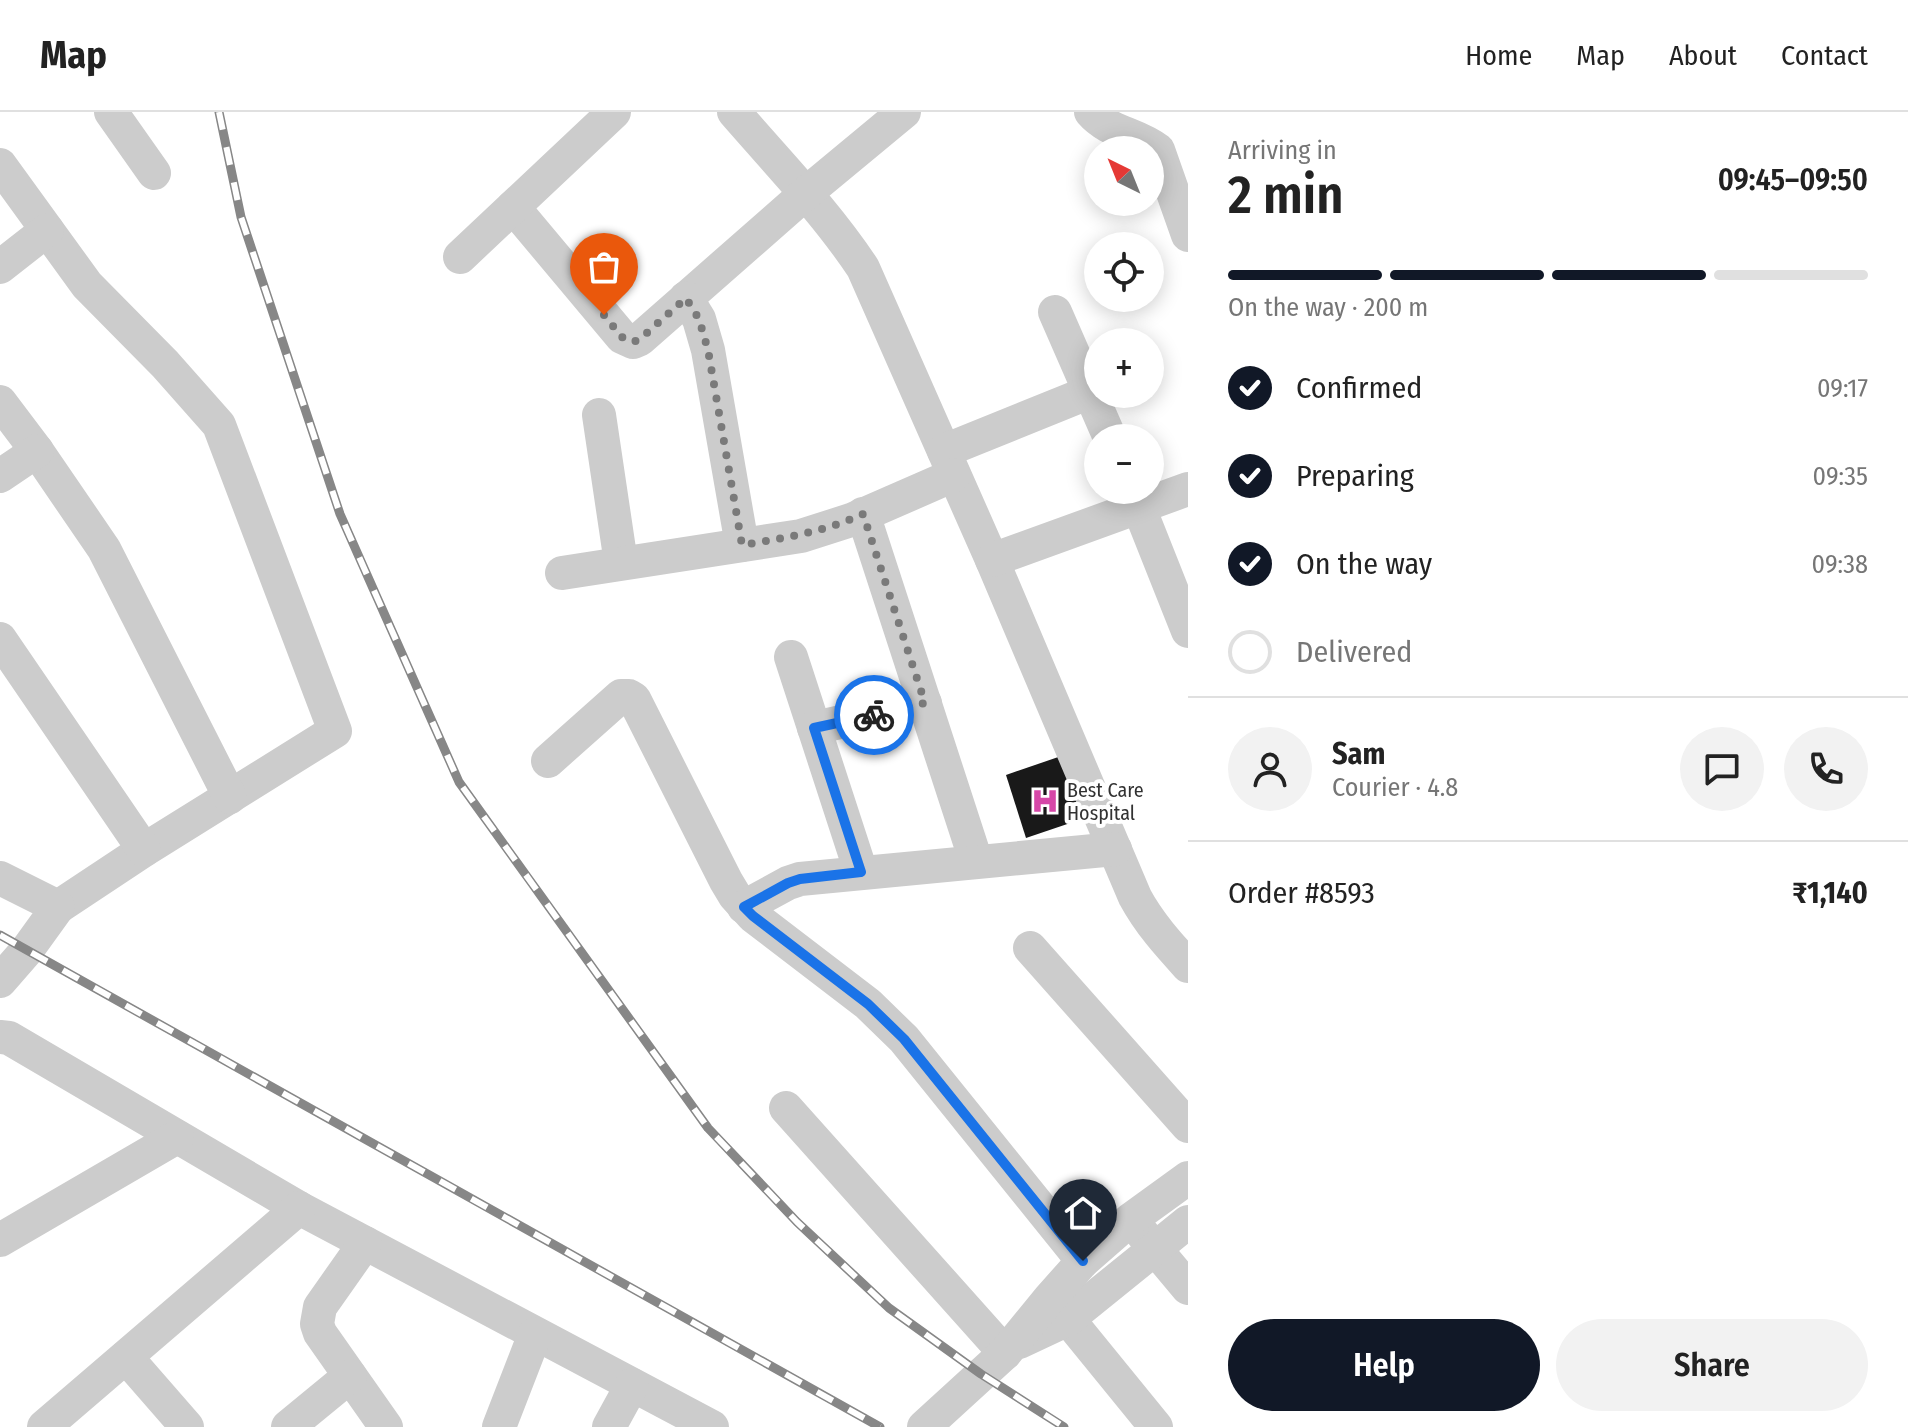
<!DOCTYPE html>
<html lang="en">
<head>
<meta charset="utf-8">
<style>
	body { margin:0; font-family:"Fira Sans Condensed",sans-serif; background:#f2f2f2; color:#222; height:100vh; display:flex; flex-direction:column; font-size:30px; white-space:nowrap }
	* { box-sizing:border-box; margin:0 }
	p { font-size:26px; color:#767676 }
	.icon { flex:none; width:44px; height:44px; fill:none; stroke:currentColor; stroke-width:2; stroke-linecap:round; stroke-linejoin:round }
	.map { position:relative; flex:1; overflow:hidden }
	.sheet { display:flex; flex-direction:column; background:#fff; width:720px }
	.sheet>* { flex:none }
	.needle { width:52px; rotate:317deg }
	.buttons { position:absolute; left:1084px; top:24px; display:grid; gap:16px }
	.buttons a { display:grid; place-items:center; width:80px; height:80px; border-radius:50%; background:#fff; box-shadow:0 4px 20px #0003; font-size:40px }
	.pin { position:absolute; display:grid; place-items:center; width:68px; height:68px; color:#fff; margin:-82px -34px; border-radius:50% 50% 50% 0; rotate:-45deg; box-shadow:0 0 8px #0007 }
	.pin .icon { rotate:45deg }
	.courier { position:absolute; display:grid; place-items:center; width:80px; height:80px; margin:-40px; border:6px solid #1a73e8; border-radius:50%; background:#fff; color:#222; box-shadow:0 2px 10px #0007 }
	.summary em { font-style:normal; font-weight:600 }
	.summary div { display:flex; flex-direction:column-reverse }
	.summary { display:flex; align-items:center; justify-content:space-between; height:136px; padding:0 40px }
	h1 { font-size:52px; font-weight:600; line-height:60px }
	.bar { display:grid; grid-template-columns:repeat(4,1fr); gap:12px 8px; align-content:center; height:96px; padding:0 40px }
	.bar i { height:10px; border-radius:6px; background:#e0e0e0 }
	.bar .active { background:#111827 }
	.bar p { grid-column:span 4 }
	.line { display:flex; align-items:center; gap:20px; padding:0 40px; border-top:2px solid #e0e0e0 }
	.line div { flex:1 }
	.round { display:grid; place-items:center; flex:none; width:84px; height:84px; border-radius:42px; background:#f2f2f2 }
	ol { padding:0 40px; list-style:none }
	li { display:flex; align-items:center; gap:24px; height:88px }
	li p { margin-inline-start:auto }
	li .icon { padding:8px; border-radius:50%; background:#111827; color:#fff; stroke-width:4 }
	li:last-child { color:#767676 }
	li i { width:44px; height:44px; border:4px solid #e0e0e0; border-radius:50% }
	.cta { display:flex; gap:16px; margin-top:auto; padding:16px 40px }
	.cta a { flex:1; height:92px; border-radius:48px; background:#111827; color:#fff; font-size:32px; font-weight:600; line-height:92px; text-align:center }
	.cta a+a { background:#f2f2f2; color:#222 }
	header { display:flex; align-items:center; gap:48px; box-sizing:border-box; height:112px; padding:0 40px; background:#fff; border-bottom:2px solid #e0e0e0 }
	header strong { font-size:38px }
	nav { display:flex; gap:44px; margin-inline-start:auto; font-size:28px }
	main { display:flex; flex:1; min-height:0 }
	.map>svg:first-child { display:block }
	.building { fill:#191919 }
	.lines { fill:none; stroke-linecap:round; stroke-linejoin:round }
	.minor { stroke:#ccc; stroke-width:34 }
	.rail-casing { stroke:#878787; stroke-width:9 }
	.rail { stroke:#fff; stroke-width:6; stroke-dasharray:18; stroke-linecap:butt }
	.done { stroke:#7a7a7a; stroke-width:8; stroke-dasharray:0 14.4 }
	.route { stroke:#1a73e8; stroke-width:10 }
	.labels { text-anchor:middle; stroke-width:8; stroke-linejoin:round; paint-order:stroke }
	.poi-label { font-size:20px; fill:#323232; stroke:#fff; text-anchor:start }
</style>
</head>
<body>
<header>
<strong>Map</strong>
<nav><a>Home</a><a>Map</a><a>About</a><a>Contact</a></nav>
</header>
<main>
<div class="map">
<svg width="1188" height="1315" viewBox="0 0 1188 1315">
	<rect width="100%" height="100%" fill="#fff"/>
	<!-- building -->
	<polygon class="building" points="1067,642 1088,705 1026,726 1006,663"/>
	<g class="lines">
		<!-- minor -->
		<g class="minor">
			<polyline points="111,0 154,61"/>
			<path d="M734 0C778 51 826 100 863 156L992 448 1135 785C1149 811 1168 832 1188 854"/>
			<path d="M1091 0C1109 21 1136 21 1158 38L1188 123"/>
			<polyline points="0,53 87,173 165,252 219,313 335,619 144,738 58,795"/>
			<polyline points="513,95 622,225 633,230 640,227 805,82 904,0"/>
			<polyline points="460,145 614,0"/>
			<polyline points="0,155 47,118"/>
			<polyline points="686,186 699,207 708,238 742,433"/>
			<polyline points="1055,200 1110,326"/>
			<polyline points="0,290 37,339 104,437 230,685"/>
			<polyline points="599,303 621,451"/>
			<polyline points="944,339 1090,280"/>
			<polyline points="0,364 37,339"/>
			<polyline points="1132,378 1188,519"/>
			<polyline points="863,402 976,749"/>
			<polyline points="992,448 1188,377"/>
			<polyline points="562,461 801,424 851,408 954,363"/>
			<polyline points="0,527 144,738"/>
			<polyline points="791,545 861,760"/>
			<polyline points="814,616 925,591"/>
			<polyline points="548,649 621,584 629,584 634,587 726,769 735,784 753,804 868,892 904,927 1083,1149"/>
			<polyline points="0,766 58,795 27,838 0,869"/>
			<polyline points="744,795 788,771 800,767 1115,737"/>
			<polyline points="1030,836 1188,1014"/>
			<polyline points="0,925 9,926 299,1096 712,1315"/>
			<polyline points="786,996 1005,1241"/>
			<polyline points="1141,1120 1188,1176"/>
			<polyline points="0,1128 177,1025"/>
			<polyline points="365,1131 320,1195 317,1212 320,1221 386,1315"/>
			<polyline points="1055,1191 1156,1315"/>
			<polyline points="1019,1230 1068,1207 1188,1110"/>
			<polyline points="126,1245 187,1315"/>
			<polyline points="44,1315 299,1096"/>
			<polyline points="288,1315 350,1264"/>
			<polyline points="499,1315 535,1222"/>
			<polyline points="609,1315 632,1273"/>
			<polyline points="924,1315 1005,1241 1050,1186 1083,1149 1130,1108 1188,1066"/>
		</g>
		<!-- rail casing -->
		<g class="rail-casing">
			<g id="rail">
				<polyline points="219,0 241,105 340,402 459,670 708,1016 797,1110 889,1196 981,1262 1064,1315"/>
				<polyline points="0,823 880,1315"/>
			</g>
		</g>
		<!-- rail -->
		<use href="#rail" class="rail"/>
	</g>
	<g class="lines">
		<!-- done -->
		<path class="done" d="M604 203 622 225 633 230 640 227 686 186 699 207 708 238 742 433C784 426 824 420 863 402L925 591 874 603"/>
		<!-- route -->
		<polyline class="route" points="874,603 814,616 861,760 800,767 788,771 744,795 753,804 868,892 904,927 1083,1149"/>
	</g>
	<!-- icons -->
	<defs>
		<g id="hospital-bare" transform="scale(2.16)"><path d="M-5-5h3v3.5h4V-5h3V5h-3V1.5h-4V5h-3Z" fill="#d647a8" stroke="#fff" stroke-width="2.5" paint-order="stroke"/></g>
	</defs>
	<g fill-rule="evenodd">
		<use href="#hospital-bare" x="1045" y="689"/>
	</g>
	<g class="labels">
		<!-- poi labels -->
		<g class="poi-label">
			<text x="1067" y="685">Best Care<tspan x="1067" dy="23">Hospital</tspan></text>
		</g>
	</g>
</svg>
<div class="buttons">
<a><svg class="needle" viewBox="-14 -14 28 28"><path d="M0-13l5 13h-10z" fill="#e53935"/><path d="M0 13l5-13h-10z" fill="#767676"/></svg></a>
<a><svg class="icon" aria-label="locate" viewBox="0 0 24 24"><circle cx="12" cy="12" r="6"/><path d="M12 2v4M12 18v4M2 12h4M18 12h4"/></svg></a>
<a>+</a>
<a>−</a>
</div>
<div class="pin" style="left:604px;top:203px;background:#ea580c"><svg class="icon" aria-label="bag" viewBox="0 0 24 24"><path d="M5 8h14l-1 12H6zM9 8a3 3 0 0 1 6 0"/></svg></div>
<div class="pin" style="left:1083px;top:1149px;background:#1f2937"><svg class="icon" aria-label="home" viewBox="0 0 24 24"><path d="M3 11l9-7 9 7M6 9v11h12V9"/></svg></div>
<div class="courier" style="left:874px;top:603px"><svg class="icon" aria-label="bike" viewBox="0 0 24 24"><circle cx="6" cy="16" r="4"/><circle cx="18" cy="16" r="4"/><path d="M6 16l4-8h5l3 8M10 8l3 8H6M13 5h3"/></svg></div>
</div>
<section class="sheet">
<div class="summary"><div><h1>2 min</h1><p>Arriving in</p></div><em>09:45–09:50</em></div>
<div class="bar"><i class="active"></i><i class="active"></i><i class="active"></i><i></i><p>On the way · 200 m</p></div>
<ol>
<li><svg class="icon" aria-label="check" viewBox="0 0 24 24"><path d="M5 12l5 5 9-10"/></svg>Confirmed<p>09:17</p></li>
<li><svg class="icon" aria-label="check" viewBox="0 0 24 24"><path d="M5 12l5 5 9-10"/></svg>Preparing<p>09:35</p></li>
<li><svg class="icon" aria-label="check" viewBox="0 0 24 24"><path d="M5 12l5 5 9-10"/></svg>On the way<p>09:38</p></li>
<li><i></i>Delivered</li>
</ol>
<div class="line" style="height:144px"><a class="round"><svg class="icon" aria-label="person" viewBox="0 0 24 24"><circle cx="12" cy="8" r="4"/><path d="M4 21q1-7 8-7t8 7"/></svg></a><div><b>Sam</b><p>Courier · 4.8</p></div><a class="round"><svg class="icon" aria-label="chat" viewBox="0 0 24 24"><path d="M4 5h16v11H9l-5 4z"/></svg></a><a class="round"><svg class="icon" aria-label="phone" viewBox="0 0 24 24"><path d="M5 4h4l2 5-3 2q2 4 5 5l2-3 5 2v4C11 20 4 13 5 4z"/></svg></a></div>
<div class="line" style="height:104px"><div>Order #8593</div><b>₹1,140</b></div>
<div class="cta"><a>Help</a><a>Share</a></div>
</section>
</main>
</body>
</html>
